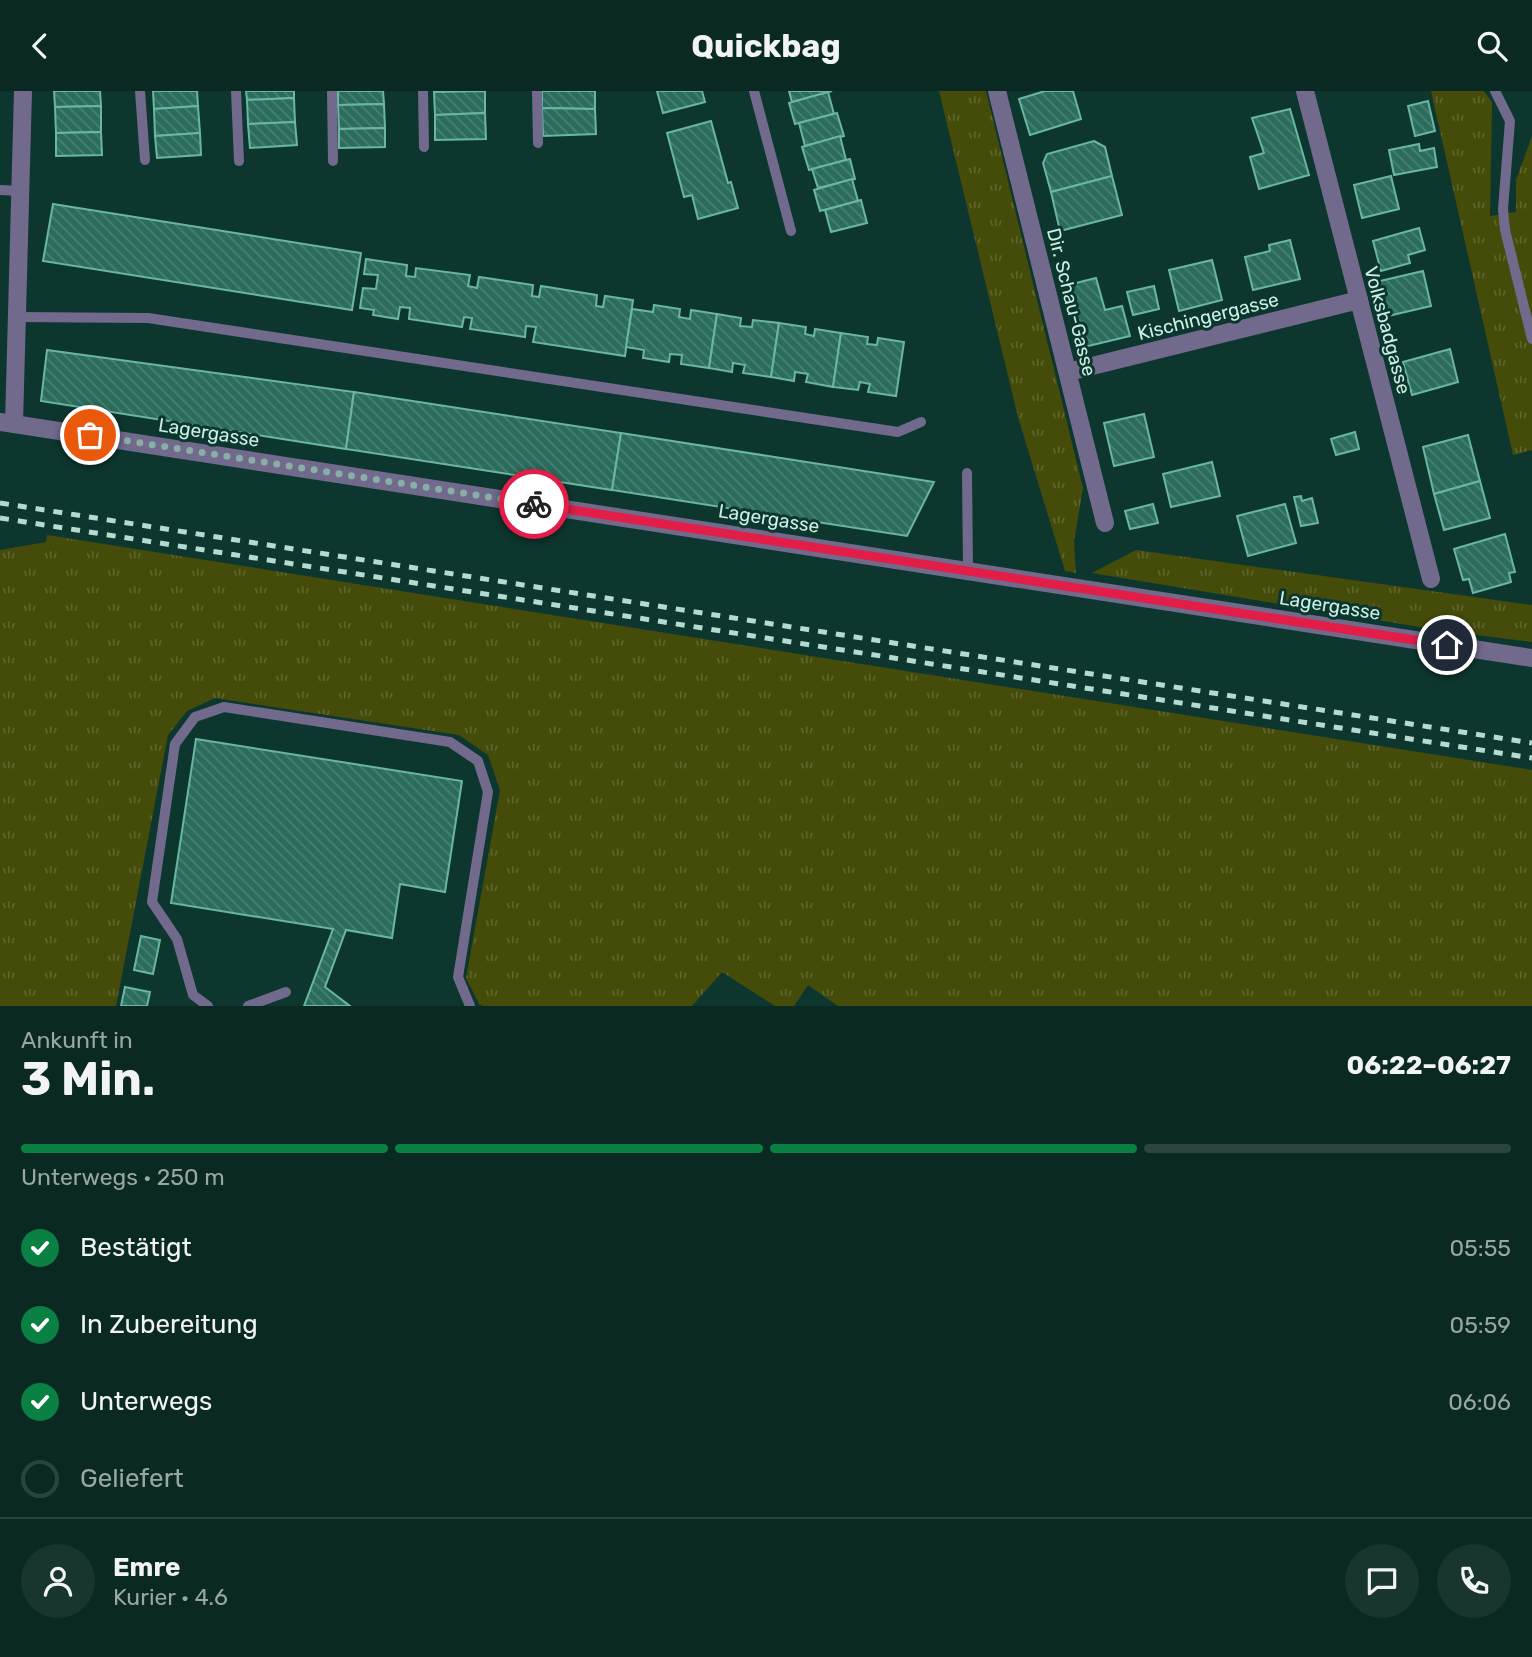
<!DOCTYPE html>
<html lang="de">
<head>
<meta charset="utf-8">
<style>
	body { margin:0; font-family:Rubik,sans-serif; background:#18352f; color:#f1f3f6; height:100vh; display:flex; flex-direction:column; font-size:26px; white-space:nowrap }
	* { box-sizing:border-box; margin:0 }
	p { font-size:23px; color:#99a6a5 }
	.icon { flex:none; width:38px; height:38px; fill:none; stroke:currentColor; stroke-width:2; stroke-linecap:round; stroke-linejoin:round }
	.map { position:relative; height:915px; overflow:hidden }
	.sheet { display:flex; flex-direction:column; background:#0a2922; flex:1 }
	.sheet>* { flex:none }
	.pin { position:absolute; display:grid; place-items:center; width:60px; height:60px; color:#fff; margin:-30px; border:4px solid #fff; border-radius:50%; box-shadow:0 2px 7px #0007 }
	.courier { position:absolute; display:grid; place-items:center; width:70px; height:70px; margin:-35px; border:5px solid #e11d48; border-radius:50%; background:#fff; color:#222; box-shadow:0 2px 9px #0007 }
	.headline em { font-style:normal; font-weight:700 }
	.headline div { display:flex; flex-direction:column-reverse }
	.headline { display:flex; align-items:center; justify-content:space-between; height:119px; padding:0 21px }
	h1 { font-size:46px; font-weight:700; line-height:52px }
	.bar { display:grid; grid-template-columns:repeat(4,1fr); gap:10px 7px; align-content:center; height:84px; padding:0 21px }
	.bar i { height:9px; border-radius:5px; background:#2a4540 }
	.bar .on { background:#0b8043 }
	.bar p { grid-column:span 4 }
	.line { display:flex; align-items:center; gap:18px; padding:0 21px; border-top:2px solid #2a4540 }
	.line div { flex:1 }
	.round { display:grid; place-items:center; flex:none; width:74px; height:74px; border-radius:37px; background:#18352f }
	ol { padding:0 21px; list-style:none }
	li { display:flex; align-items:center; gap:21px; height:77px }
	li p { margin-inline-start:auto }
	li .icon { padding:7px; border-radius:50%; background:#0b8043; color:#fff; stroke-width:4 }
	li:last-child { color:#99a6a5 }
	li i { width:38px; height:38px; border:4px solid #2a4540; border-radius:50% }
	header { display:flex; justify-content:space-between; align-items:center; height:91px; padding:0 21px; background:#0a2922; font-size:32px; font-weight:700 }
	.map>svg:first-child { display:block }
	.grass { fill:url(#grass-tufts) }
	.building { fill:url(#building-back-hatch); stroke:#6ab6a2; stroke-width:2 }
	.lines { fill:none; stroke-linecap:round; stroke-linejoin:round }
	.service { stroke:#726a8c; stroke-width:10 }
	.minor { stroke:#726a8c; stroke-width:18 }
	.rail { stroke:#b5dbd0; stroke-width:5; stroke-dasharray:9 9; stroke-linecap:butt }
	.done { stroke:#88afa5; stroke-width:7; stroke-dasharray:0 12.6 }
	.route { stroke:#e11d48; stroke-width:9 }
	.labels { text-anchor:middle; stroke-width:6; stroke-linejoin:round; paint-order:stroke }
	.street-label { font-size:19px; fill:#cbf0e5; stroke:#0d372e }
</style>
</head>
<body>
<header><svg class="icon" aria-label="back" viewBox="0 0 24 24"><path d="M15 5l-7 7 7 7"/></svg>Quickbag<svg class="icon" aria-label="search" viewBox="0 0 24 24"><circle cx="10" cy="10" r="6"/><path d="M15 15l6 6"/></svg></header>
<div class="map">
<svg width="1532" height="915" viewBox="0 0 1532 915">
	<defs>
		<pattern id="grass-tufts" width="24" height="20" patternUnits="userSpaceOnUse" patternTransform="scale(1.75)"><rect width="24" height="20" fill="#454b09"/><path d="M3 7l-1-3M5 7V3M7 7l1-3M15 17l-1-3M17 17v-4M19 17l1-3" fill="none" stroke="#5e652d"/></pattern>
		<pattern id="building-back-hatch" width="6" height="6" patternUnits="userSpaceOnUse" patternTransform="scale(1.75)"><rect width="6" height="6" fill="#2b6c5d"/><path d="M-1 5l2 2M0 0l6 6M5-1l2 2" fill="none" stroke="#488174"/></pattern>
	</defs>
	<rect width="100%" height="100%" fill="#0d372e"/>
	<!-- grass -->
	<g class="grass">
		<polygon points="939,0 986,0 1083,397 1074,450 1076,482 1065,480 1018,326"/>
		<polygon points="1431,0 1484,0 1492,11 1490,125 1516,121 1516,89 1532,45 1532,359 1513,364"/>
		<polygon points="47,444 1532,679 1532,915 838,915 808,894 794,915 775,915 722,881 692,915 483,915 479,913 466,887 500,699 488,664 459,644 215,607 187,620 168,644 116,915 0,915 0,459 46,451"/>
		<polygon points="1136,459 1532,514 1532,551 1438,539 1092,482"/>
	</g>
	<!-- building -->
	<g class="building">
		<polygon points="54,0 100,0 101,15 55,16"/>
		<polygon points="153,0 197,0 198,15 154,18"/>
		<polygon points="246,0 294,0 294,7 247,9"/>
		<polygon points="338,0 383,0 384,13 338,14"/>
		<polygon points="485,0 485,22 435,24 434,1"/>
		<polygon points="542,0 595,0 595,18 542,17"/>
		<polygon points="657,0 702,0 705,11 663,22"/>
		<polygon points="789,0 832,0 792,11"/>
		<polygon points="1045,0 1073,0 1081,28 1030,44 1019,8"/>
		<polygon points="828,1 834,23 795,33 789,12"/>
		<polygon points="294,7 295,31 248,33 247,9"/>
		<polygon points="1428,10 1435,40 1415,45 1408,15"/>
		<polygon points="384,13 385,37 339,38 338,14"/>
		<polygon points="101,15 101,41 56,42 55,16"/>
		<polygon points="198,15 200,42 155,45 154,18"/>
		<polygon points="542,17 595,18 596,43 543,45"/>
		<polygon points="1290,18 1309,84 1259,98 1250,66 1264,62 1252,27"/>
		<polygon points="485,22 486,48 435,49 435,24"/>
		<polygon points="837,22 844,45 805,55 799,32"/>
		<polygon points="711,30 728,92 731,91 738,117 698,128 692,104 684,106 667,42"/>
		<polygon points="295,31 297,54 250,57 248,33"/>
		<polygon points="385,37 385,56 339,57 339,38"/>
		<polygon points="101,41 102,64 56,65 56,42"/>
		<polygon points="200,42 201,64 157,67 155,45"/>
		<polygon points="840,45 846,69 809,79 802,56"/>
		<polygon points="1094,50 1105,56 1112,85 1051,101 1043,72 1047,63"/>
		<polygon points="1419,53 1420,60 1434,57 1437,76 1394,84 1389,59"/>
		<polygon points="850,68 855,88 818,97 812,78"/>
		<polygon points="1112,85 1122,124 1060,140 1051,101"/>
		<polygon points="1391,85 1399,118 1362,127 1354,94"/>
		<polygon points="852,88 858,110 820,120 814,99"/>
		<polygon points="861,109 867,132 831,141 825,119"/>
		<polygon points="53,113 361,162 352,219 43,170"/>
		<polygon points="1419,137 1425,159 1408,164 1410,172 1381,180 1373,150"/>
		<polygon points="1290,149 1300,188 1253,199 1245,166 1270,160 1269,154"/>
		<polygon points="366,168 407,174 406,185 415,186 416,177 470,184 468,195 477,197 479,186 533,194 532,205 539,206 541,195 597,204 596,215 603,216 605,205 633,209 625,265 533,251 536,236 526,235 525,246 470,238 472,227 464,226 462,236 409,228 410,217 400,216 398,228 373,224 374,219 360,217 363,197 376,198 378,184 364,183"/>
		<polygon points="1212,169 1222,209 1179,220 1169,179"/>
		<polygon points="1423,180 1431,215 1388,225 1380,190"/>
		<polygon points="1096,187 1105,219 1122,215 1130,245 1084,256 1068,194"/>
		<polygon points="1154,195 1159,218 1133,224 1127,201"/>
		<polygon points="654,214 680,218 679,226 690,228 691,219 717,223 709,277 681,273 682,264 670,263 669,271 643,267 644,259 626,256 632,218 653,221"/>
		<polygon points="717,223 741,227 740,235 752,236 753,229 779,232 771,286 743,282 745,274 733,272 732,281 709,277"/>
		<polygon points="779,232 806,236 805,243 814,245 815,238 841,242 833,296 806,291 808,283 795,281 794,290 771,286"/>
		<polygon points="841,242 868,246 867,253 877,254 878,247 904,251 896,305 868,301 870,293 860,291 858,299 833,296"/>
		<polygon points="1450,258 1458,291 1412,304 1403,271"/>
		<polygon points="47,259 354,301 346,358 41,310"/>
		<polygon points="354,301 621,342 612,399 346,358"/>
		<polygon points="1144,323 1154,366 1114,375 1104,332"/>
		<polygon points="1355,341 1359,358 1336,364 1331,348"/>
		<polygon points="621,342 934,391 907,445 612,399"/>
		<polygon points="1468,344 1480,390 1434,403 1423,356"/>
		<polygon points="1212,371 1220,405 1171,416 1163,383"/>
		<polygon points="1480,390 1490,427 1444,439 1434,403"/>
		<polygon points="1301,405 1302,410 1312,407 1318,432 1301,435 1294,406"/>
		<polygon points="1153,413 1158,432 1130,438 1125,420"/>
		<polygon points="1285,413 1296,452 1248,465 1237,425"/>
		<polygon points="1505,443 1515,481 1509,482 1511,491 1473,502 1469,488 1463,489 1454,458"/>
		<polygon points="196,648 462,690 445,801 400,793 392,847 346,839 325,896 350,915 304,915 333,838 171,812"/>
		<polygon points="141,845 160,849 153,883 134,879"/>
		<polygon points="125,896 150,901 147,915 121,915"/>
	</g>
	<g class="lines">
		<!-- service -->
		<g class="service">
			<polyline points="140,0 145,69"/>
			<polyline points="236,0 239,70"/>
			<polyline points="332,0 333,70"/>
			<polyline points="423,0 424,56"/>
			<polyline points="537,0 538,52"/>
			<polyline points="754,0 791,140"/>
			<polyline points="1495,0 1510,30 1503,118 1505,139 1532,248"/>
			<polyline points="0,99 21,100"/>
			<polyline points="17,226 148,227 898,341 921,331"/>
			<polyline points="967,382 968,479"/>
			<polyline points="208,915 193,904 177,848 152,811 175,653 195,626 224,616 450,651 478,670 488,701 458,886 470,915"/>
			<polyline points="248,915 286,901"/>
		</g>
		<!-- minor -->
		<g class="minor">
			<polyline points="997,0 1105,432"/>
			<polyline points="1305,0 1431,488"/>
			<polyline points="1068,281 1359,209"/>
			<polyline points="0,331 1532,567"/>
			<polyline points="14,333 23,0"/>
		</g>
		<!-- rail -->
		<g class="rail">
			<polyline points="0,412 1532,652"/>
			<polyline points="0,427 1532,667"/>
		</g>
	</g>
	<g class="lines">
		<!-- done -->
		<polyline class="done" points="90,344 534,413"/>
		<!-- route -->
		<polyline class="route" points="534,413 1447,554"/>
	</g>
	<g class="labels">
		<!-- street labels -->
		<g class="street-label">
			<text transform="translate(1072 211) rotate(76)" y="7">Dir. Schau-Gasse</text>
			<text transform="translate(1208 225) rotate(-14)" y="7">Kischingergasse</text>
			<text transform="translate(1388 239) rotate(75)" y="7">Volksbadgasse</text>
			<text transform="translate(209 341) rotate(9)" y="7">Lagergasse</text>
			<text transform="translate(769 427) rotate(9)" y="7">Lagergasse</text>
			<text transform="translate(1330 514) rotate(9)" y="7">Lagergasse</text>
		</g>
	</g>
</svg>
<div class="pin" style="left:90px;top:344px;background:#ea580c"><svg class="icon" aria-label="bag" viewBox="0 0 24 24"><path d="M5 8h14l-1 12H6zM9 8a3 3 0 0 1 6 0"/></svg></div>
<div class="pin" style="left:1447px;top:554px;background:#1f2937"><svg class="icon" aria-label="home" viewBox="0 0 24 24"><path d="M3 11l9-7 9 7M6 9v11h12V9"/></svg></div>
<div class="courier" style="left:534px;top:413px"><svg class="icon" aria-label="bike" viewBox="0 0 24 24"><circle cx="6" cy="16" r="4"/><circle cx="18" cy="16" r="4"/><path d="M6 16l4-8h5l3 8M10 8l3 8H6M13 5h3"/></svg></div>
</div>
<section class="sheet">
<div class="headline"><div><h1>3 Min.</h1><p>Ankunft in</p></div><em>06:22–06:27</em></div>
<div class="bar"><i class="on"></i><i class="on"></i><i class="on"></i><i></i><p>Unterwegs · 250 m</p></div>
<ol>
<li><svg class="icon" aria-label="check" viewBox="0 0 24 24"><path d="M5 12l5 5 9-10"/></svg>Bestätigt<p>05:55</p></li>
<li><svg class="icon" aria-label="check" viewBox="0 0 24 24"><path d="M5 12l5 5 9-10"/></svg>In Zubereitung<p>05:59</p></li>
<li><svg class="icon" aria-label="check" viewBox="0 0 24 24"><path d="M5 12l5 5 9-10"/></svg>Unterwegs<p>06:06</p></li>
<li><i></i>Geliefert</li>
</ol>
<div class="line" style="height:126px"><a class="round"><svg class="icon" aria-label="person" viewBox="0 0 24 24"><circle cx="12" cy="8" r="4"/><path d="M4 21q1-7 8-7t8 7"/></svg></a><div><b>Emre</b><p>Kurier · 4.6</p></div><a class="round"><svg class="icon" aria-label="chat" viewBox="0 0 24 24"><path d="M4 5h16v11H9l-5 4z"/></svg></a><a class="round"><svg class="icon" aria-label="phone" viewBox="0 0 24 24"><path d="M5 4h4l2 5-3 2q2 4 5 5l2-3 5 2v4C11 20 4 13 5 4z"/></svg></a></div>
</section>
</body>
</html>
